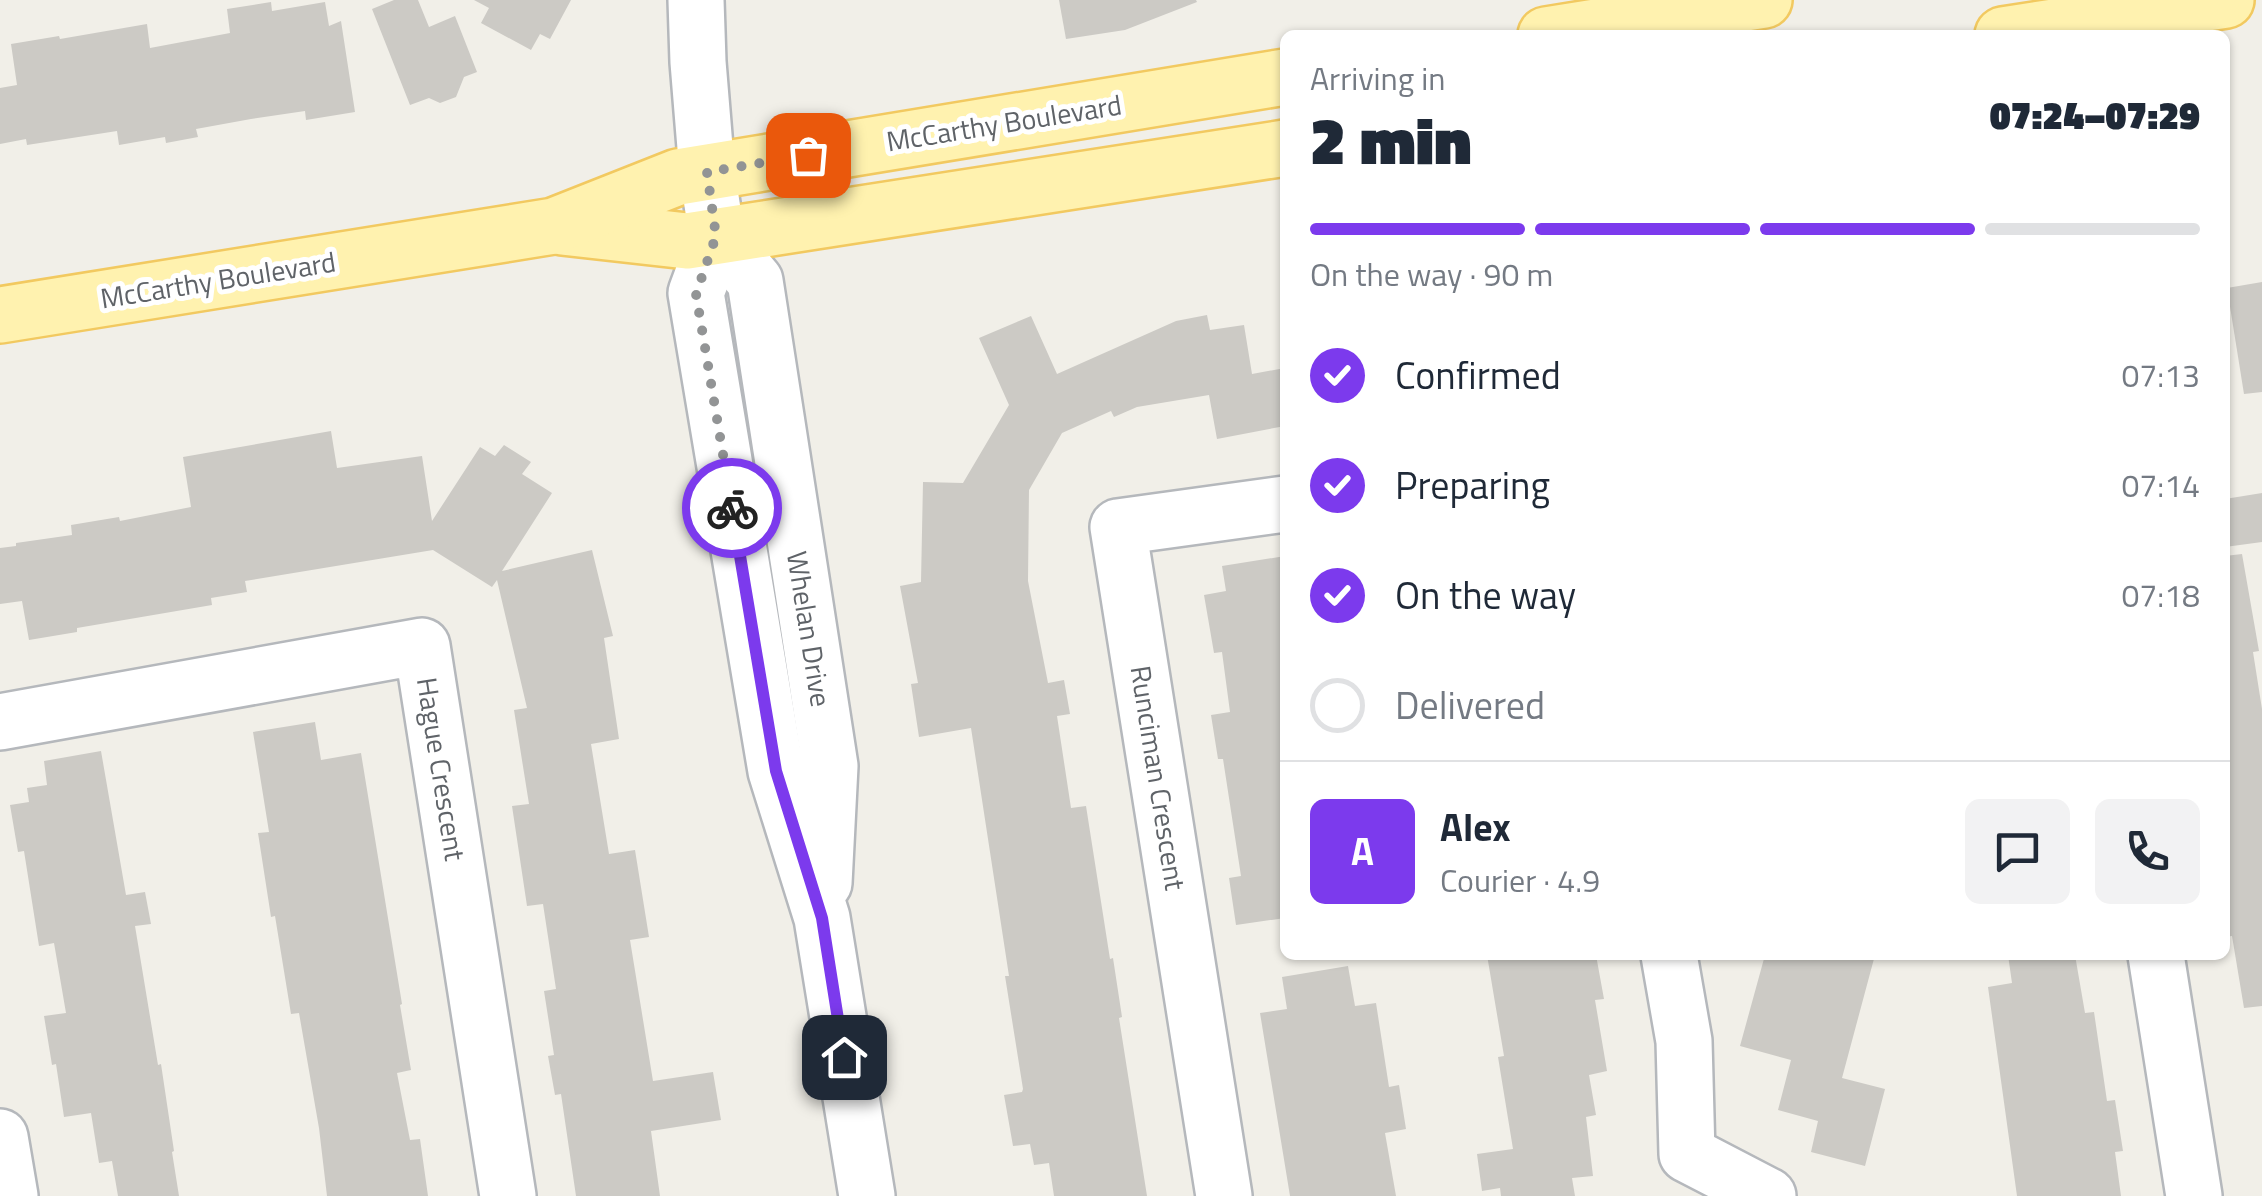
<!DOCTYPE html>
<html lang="en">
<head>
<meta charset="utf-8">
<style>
	body { margin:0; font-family:"Titillium Web",sans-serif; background:#f2f2f3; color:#1f2937; height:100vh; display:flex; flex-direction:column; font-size:38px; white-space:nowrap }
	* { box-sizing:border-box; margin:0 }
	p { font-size:32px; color:#747a83 }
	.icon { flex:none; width:55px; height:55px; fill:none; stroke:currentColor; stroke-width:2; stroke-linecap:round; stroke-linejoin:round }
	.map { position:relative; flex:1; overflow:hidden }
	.details { position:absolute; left:1280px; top:30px; width:950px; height:930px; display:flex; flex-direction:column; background:#fff; border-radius:15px; box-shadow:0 2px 8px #0004 }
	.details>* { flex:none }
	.pin { position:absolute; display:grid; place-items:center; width:85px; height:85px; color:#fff; margin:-42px; border-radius:20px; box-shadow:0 5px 15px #0006 }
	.courier { position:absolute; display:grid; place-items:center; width:100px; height:100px; margin:-50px; border:8px solid #7c3aed; border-radius:50%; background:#fff; color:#222; box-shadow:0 2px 12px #0007 }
	.headline em { font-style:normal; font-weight:800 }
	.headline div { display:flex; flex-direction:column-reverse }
	.headline { display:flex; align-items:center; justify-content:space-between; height:170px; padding:0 30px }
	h1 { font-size:65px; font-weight:800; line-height:75px }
	.bar { display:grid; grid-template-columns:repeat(4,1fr); gap:15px 10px; align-content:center; height:120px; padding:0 30px }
	.bar i { height:12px; border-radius:8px; background:#e0e1e3 }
	.bar .on { background:#7c3aed }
	.bar p { grid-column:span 4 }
	.line { display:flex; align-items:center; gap:25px; padding:0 30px; border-top:2px solid #e0e1e3 }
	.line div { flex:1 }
	.round { display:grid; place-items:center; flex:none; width:105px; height:105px; border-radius:15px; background:#f2f2f3 }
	ol { padding:0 30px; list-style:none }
	li { display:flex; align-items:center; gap:30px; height:110px }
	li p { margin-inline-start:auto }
	li .icon { padding:10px; border-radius:50%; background:#7c3aed; color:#fff; stroke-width:4 }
	li:last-child { color:#747a83 }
	li i { width:55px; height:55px; border:5px solid #e0e1e3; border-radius:50% }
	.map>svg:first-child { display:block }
	.building { fill:#cccac5 }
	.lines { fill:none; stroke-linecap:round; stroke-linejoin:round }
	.minor-casing { stroke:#b5b8bc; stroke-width:60 }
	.major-casing { stroke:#f2c960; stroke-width:60 }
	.minor { stroke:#fff; stroke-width:55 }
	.major { stroke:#fff2af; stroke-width:55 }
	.done { stroke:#929495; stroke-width:10; stroke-dasharray:0 18 }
	.route { stroke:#7c3aed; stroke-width:12 }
	.labels { text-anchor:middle; stroke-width:10; stroke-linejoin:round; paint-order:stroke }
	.street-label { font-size:28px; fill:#5f6368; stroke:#fff }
</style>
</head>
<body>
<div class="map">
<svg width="2262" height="1196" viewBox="0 0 2262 1196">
	<rect width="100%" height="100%" fill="#f1efe8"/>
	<!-- building -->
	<g class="building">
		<polygon points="394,0 418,0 429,27 455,16 477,72 464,77 456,97 440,103 429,98 410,105 372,9"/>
		<polygon points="474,0 571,0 550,39 540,34 531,50 481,23 489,8"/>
		<polygon points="1059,0 1196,0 1197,2 1125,30 1066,39"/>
		<polygon points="271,2 272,11 325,2 329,26 341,21 355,112 306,120 305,111 251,119 196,129 198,137 166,143 165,137 119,145 117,131 27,145 26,139 0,144 0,88 17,85 11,44 59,36 60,39 147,24 150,48 230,33 227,9"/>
		<polygon points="2262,282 2262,392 2244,394 2227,288"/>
		<polygon points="1207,315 1210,330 1244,325 1252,374 1285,368 1285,426 1217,439 1209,395 1137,407 1114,417 1111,411 1062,433 1029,490 1028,581 1048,683 1064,680 1070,714 1057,716 1071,808 1086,806 1110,959 1113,958 1122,1017 1119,1018 1147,1196 1054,1196 1049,1163 1034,1165 1030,1144 1013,1146 1004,1095 1022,1092 1023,1089 1005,976 1009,976 971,728 919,737 911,684 918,683 900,586 921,582 923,482 963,483 1009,405 979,338 1031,316 1057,374 1176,321"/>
		<polygon points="331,431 337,468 422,456 432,521 480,447 495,456 504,445 531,462 522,474 552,493 502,571 592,550 613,636 604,638 619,739 591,744 609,854 635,850 649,937 630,940 653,1081 713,1072 721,1120 651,1131 660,1196 576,1196 561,1094 555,1095 548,1056 554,1055 544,991 556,989 543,904 527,906 512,806 529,804 514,710 527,708 497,580 492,587 433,550 245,581 247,592 211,598 212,605 77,628 77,632 29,640 22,601 0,604 0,548 16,546 16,543 72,535 71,525 119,517 120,521 191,507 183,457"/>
		<polygon points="2262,493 2262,542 2225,547 2225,499"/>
		<polygon points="2242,554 2259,651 2253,652 2262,709 2262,1006 2244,1008 2232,936 2225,937 2225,556"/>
		<polygon points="1285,556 1285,918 1236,925 1229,878 1241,876 1223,759 1218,759 1211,715 1230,712 1222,652 1214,653 1204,595 1226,591 1222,566"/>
		<polygon points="315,722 321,760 361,753 402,1004 400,1005 411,1070 397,1073 410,1140 420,1139 428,1196 327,1196 319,1128 299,1013 291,1014 275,916 271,917 258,833 269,832 253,732"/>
		<polygon points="101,751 126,895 145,892 151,924 135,926 158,1065 161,1064 174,1151 172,1152 179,1196 118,1196 112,1161 99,1163 91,1113 64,1117 56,1064 52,1065 44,1016 66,1013 54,943 39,946 24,851 18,852 10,805 29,802 27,788 47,785 44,761"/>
		<polygon points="1487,955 1596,955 1604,999 1595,1000 1607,1071 1589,1075 1596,1115 1586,1117 1593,1176 1572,1178 1575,1196 1501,1196 1500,1188 1482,1191 1477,1154 1513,1149 1498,1057 1504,1056"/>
		<polygon points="1765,955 1875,955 1842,1078 1885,1089 1865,1166 1811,1152 1818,1121 1778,1110 1791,1060 1740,1046"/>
		<polygon points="2008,955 2075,955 2085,1013 2094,1012 2107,1101 2115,1100 2123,1151 2115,1152 2121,1196 2017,1196 1988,987 2012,983"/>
		<polygon points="1348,966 1355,1006 1376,1003 1389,1087 1399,1085 1406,1129 1385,1133 1396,1196 1290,1196 1260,1013 1287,1009 1282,977"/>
	</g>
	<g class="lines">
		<!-- minor casing -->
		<g class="minor-casing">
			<g id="minor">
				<polyline points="696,0 698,62 707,172 717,236 696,293 776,771 822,918 867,1196"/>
				<polyline points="717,236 755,281 830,766 824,883"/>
				<polyline points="0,722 422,646 508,1196"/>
				<polyline points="1669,955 1684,1041 1687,1154 1768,1196"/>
				<polyline points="2156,955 2194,1196"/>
				<polyline points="0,1137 10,1196"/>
				<polyline points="1224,1196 1118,527 1285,504"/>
			</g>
		</g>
		<!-- major casing -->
		<g class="major-casing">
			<g id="major">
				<polyline points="1546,35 1764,0"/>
				<polyline points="2003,35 2226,0"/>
				<polyline points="562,227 687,241 1285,148"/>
				<polyline points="0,315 554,226 678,177 1285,77"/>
			</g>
		</g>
		<!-- minor -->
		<use href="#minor" class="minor"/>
		<!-- major -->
		<use href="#major" class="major"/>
	</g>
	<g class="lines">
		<!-- done -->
		<polyline class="done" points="732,508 696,294 716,236 707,172 808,155"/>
		<!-- route -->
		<polyline class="route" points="732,508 776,771 822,918 844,1057"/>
	</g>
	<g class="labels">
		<!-- street labels -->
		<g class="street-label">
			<text transform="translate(1004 123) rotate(-9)" y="10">McCarthy Boulevard</text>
			<text transform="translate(218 280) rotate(-9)" y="10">McCarthy Boulevard</text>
			<text transform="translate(809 629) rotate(81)" y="10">Whelan Drive</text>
			<text transform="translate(441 769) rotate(81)" y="10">Hague Crescent</text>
			<text transform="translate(1158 778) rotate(81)" y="10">Runciman Crescent</text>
		</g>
	</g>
</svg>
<div class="pin" style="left:808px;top:155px;background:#ea580c"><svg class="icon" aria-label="bag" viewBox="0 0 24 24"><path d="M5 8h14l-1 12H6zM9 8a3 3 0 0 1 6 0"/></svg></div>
<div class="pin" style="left:844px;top:1057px;background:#1f2937"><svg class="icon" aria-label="home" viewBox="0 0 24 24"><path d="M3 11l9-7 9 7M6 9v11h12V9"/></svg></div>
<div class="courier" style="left:732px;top:508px"><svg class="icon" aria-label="bike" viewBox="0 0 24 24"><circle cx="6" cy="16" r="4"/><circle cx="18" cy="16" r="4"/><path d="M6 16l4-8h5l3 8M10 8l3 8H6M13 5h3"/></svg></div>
<section class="details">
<div class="headline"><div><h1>2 min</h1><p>Arriving in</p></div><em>07:24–07:29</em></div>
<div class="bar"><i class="on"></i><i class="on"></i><i class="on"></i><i></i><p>On the way · 90 m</p></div>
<ol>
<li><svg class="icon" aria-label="check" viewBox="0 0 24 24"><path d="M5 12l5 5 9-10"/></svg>Confirmed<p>07:13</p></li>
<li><svg class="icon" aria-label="check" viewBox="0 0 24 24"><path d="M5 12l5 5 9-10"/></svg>Preparing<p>07:14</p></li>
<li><svg class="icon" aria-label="check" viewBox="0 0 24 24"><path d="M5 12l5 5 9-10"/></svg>On the way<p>07:18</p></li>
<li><i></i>Delivered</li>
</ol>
<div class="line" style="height:180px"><b class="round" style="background:#7c3aed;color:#fff">A</b><div><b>Alex</b><p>Courier · 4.9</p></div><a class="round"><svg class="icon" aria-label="chat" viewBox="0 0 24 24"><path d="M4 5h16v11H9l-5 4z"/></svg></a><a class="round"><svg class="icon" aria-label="phone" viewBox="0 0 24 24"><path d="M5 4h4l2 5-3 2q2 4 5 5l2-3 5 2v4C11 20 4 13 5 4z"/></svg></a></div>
</section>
</div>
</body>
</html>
